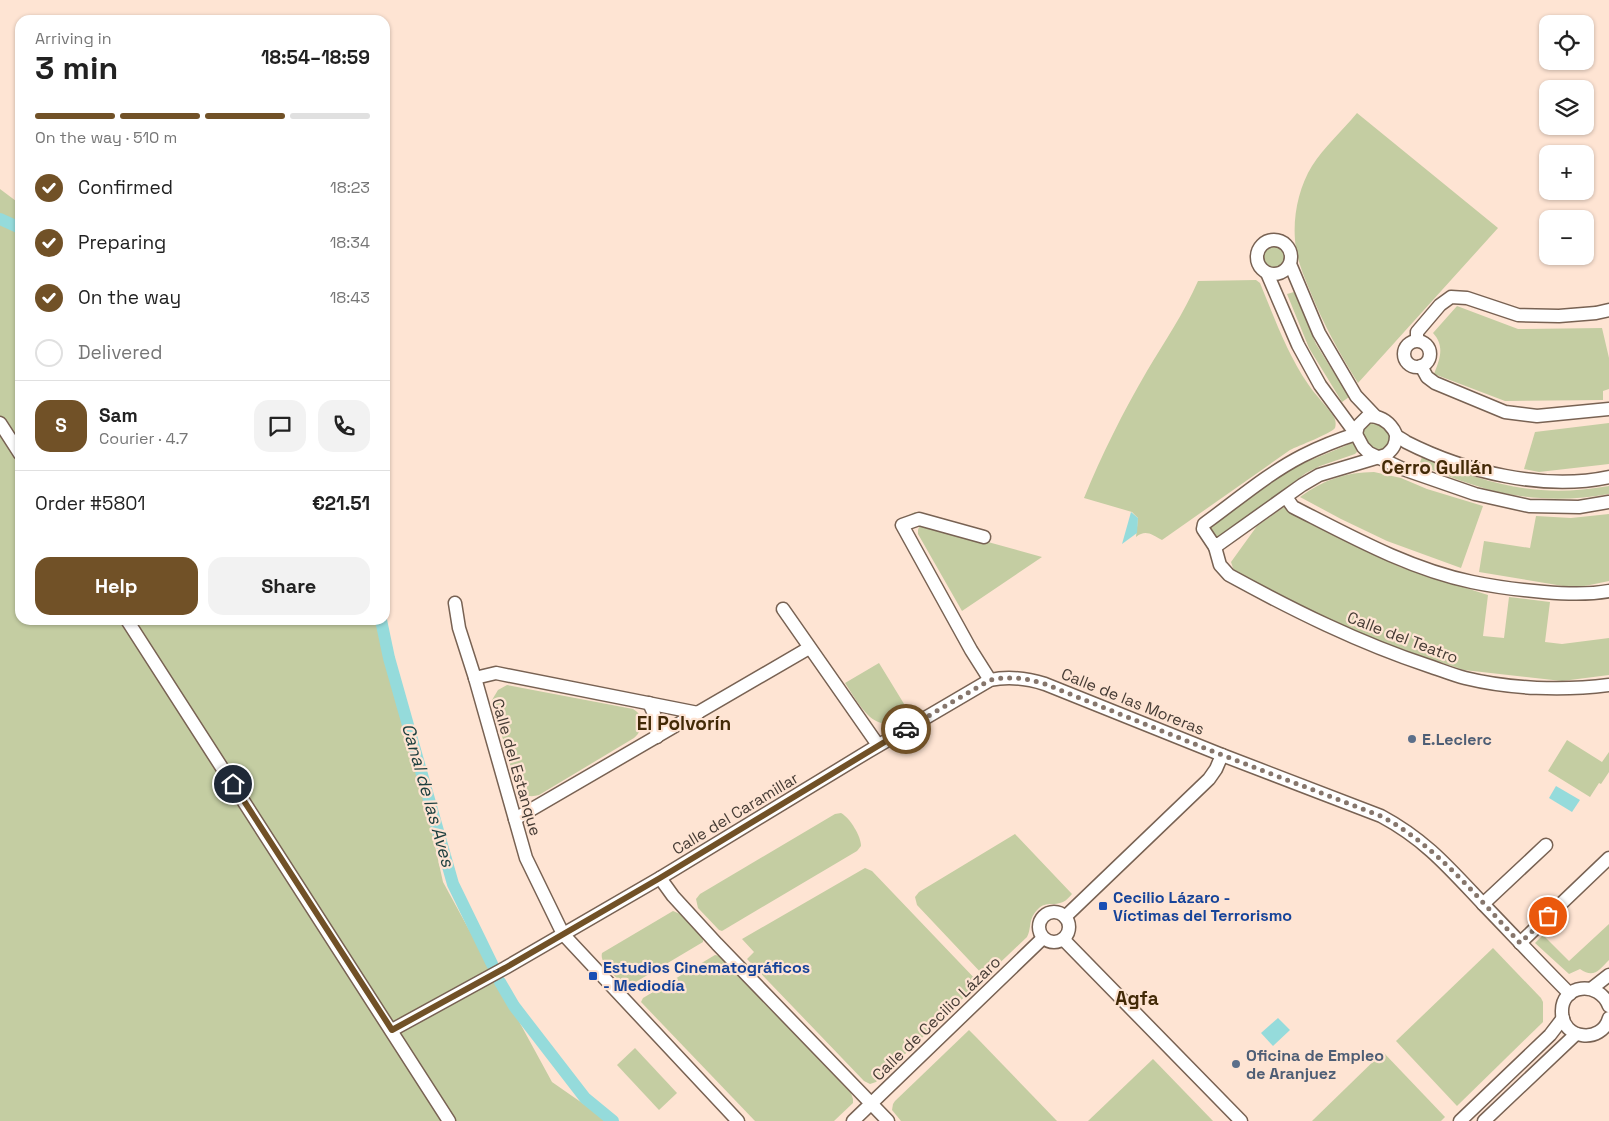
<!DOCTYPE html>
<html lang="en">
<head>
<meta charset="utf-8">
<style>
	body { margin:0; font-family:"Space Grotesk",sans-serif; background:#f2f2f2; color:#222; height:100vh; display:flex; flex-direction:column; font-size:19px; white-space:nowrap }
	* { box-sizing:border-box; margin:0 }
	p { font-size:16px; color:#767676 }
	.icon { flex:none; width:28px; height:28px; fill:none; stroke:currentColor; stroke-width:2; stroke-linecap:round; stroke-linejoin:round }
	.map { position:relative; flex:1; overflow:hidden }
	.panel { position:absolute; left:15px; top:15px; width:375px; height:610px; display:flex; flex-direction:column; background:#fff; border-radius:15px; box-shadow:0 1px 4px #0004 }
	.panel>* { flex:none }
	.fabs { position:absolute; left:1539px; top:15px; display:grid; gap:10px }
	.fabs a { display:grid; place-items:center; width:55px; height:55px; border-radius:10px; background:#fff; box-shadow:0 1px 4px #0004; font-size:25px }
	.pin { position:absolute; display:grid; place-items:center; width:42px; height:42px; color:#fff; margin:-21px; border:2px solid #fff; border-radius:50%; box-shadow:0 1px 5px #0007 }
	.courier { position:absolute; display:grid; place-items:center; width:50px; height:50px; margin:-25px; border:4px solid #715127; border-radius:50%; background:#fff; color:#222; box-shadow:0 1px 6px #0007 }
	.summary em { font-style:normal; font-weight:600 }
	.summary div { display:flex; flex-direction:column-reverse }
	.summary { display:flex; align-items:center; justify-content:space-between; height:85px; padding:0 20px }
	h1 { font-size:32px; font-weight:600; line-height:38px }
	.bar { display:grid; grid-template-columns:repeat(4,1fr); gap:8px 5px; align-content:center; height:60px; padding:0 20px }
	.bar i { height:6px; border-radius:4px; background:#e0e0e0 }
	.bar .selected { background:#715127 }
	.bar p { grid-column:span 4 }
	.line { display:flex; align-items:center; gap:12px; padding:0 20px; border-top:1px solid #e0e0e0 }
	.line div { flex:1 }
	.round { display:grid; place-items:center; flex:none; width:52px; height:52px; border-radius:15px; background:#f2f2f2 }
	ol { padding:0 20px; list-style:none }
	li { display:flex; align-items:center; gap:15px; height:55px }
	li p { margin-inline-start:auto }
	li .icon { padding:5px; border-radius:50%; background:#715127; color:#fff; stroke-width:4 }
	li:last-child { color:#767676 }
	li i { width:28px; height:28px; border:2px solid #e0e0e0; border-radius:50% }
	.button { display:flex; gap:10px; margin-top:auto; padding:10px 20px }
	.button a { flex:1; height:58px; border-radius:15px; background:#715127; color:#fff; font-size:20px; font-weight:600; line-height:58px; text-align:center }
	.button a+a { background:#f2f2f2; color:#222 }
	.map>svg:first-child { display:block }
	.green { fill:#c4cda2 }
	.water { fill:#95dbdb }
	.lines { fill:none; stroke-linecap:round; stroke-linejoin:round }
	.canal { stroke:#95dbdb; stroke-width:12 }
	.street-casing { stroke:#786253; stroke-width:15 }
	.street { stroke:#fff; stroke-width:12 }
	.done { stroke:#86766c; stroke-width:5; stroke-dasharray:0 9 }
	.route { stroke:#715127; stroke-width:6 }
	.service-dot { fill:#5c6f8a; stroke:#fee4d3; stroke-width:2 }
	.transit-dot { fill:#1a4fb4; stroke:#fee4d3; stroke-width:2 }
	.labels { text-anchor:middle; stroke-width:4.5; stroke-linejoin:round; paint-order:stroke }
	.street-label { font-size:16px; fill:#453b34; stroke:#fee4d3 }
	.service-label { font-size:16px; font-weight:bold; fill:#4e5e75; stroke:#fee4d3; text-anchor:start }
	.transit-label { font-size:16px; font-weight:bold; fill:#164399; stroke:#fee4d3; text-anchor:start }
	.water-label { font-size:18px; font-style:italic; fill:#1b3e3e; stroke:#fee4d3 }
	.quarter-label { font-size:19px; font-weight:bold; fill:#432a07; stroke:#fee4d3 }
</style>
</head>
<body>
<div class="map">
<svg width="1609" height="1121" viewBox="0 0 1609 1121">
	<rect width="100%" height="100%" fill="#fee4d3"/>
	<!-- green -->
	<g class="green">
		<path d="M1357 113 1498 228 1358 383C1339 353 1323 323 1310 291 1303 274 1296 258 1295 240 1293 215 1299 187 1312 166 1324 147 1342 131 1357 113Z"/>
		<polygon points="0,189 20,204 20,620 385,620 443,882 552,1082 608,1121 0,1121"/>
		<circle cx="1274" cy="256" r="12"/>
		<path d="M1256 280 1260 283C1274 317 1287 353 1308 384 1316 396 1327 406 1334 417 1336 421 1336 425 1335 428 1332 433 1298 446 1290 450L1162 540C1152 535 1146 529 1136 537L1138 518 1132 512 1084 498C1102 454 1123 412 1147 371 1165 341 1184 313 1198 281Z"/>
		<polygon points="1294,292 1316,344 1349,397 1342,402 1309,348 1287,294"/>
		<path d="M1457 306 1518 329 1602 328 1609 358V389L1603 391V400L1505 401 1434 374C1440 359 1445 346 1433 333Z"/>
		<path d="M1370 422C1380 424 1386 427 1391 437L1387 446 1381 450C1373 449 1358 439 1364 429 1365 426 1368 424 1370 422Z"/>
		<polygon points="1609,423 1609,464 1539,472 1524,469 1535,432"/>
		<polygon points="1352,443 1354,444 1357,452 1355,454 1320,466 1306,473 1219,538 1215,538 1209,530 1210,527 1278,478 1299,465"/>
		<path d="M1422 457C1489 484 1536 499 1609 486V494C1565 502 1519 500 1477 486 1457 480 1438 472 1419 465Z"/>
		<path d="M1374 472 1401 478 1427 489 1483 506 1461 568 1387 541 1341 519 1300 497C1323 480 1346 472 1374 472Z"/>
		<polygon points="1284,507 1400,567 1488,595 1483,636 1504,638 1509,597 1550,602 1545,642 1562,644 1609,638 1609,675 1562,681 1464,670 1364,637 1234,571 1231,562 1257,526"/>
		<polygon points="915,512 988,542 1042,557 962,611 918,534 918,530 919,527 918,526 916,527 909,515"/>
		<polygon points="1609,514 1609,581 1585,586 1569,587 1479,572 1484,541 1530,548 1536,516 1571,518"/>
		<path d="M879 663 909 712C902 716 895 722 887 723 869 726 854 696 845 683Z"/>
		<path d="M507 685 633 709C646 717 644 729 634 738L539 795C529 798 521 795 516 786L492 700 498 690Z"/>
		<polygon points="1567,740 1602,762 1609,752 1609,772 1601,784 1599,783 1590,797 1548,771"/>
		<path d="M841 813C850 818 861 836 861 846L857 851 722 931 719 930 698 908 696 899 700 894 835 814Z"/>
		<path d="M1015 834 1072 894C1069 897 1066 901 1063 902 1051 907 1044 899 1034 914 1029 921 1031 930 1027 937L985 977 917 905 915 897 919 892Z"/>
		<polygon points="865,868 872,871 979,983 876,1082 870,1084 864,1081 747,959 754,952 742,939"/>
		<path d="M673 911 680 914 703 938V942L629 986H626C618 979 599 964 602 953Z"/>
		<path d="M1609 924V960C1599 970 1594 979 1580 969L1569 974 1535 943 1543 935 1569 961Z"/>
		<polygon points="1493,948 1541,998 1543,1002 1543,1022 1457,1106 1396,1041"/>
		<polygon points="715,955 720,956 851,1093 853,1099 853,1103 834,1121 755,1121 641,1002 643,998"/>
		<polygon points="969,1030 976,1037 1057,1121 901,1121 892,1110 893,1104 895,1101"/>
		<polygon points="635,1048 677,1093 659,1110 617,1065"/>
		<polygon points="1383,1052 1445,1117 1441,1121 1312,1121"/>
		<polygon points="1153,1059 1213,1121 1088,1121"/>
	</g>
	<!-- water -->
	<g class="water">
		<polygon points="1131,512 1138,518 1137,533 1122,544"/>
		<polygon points="1556,786 1580,800 1572,812 1549,798"/>
		<polygon points="1278,1018 1290,1030 1273,1046 1261,1033"/>
	</g>
	<g class="lines">
		<!-- canal -->
		<g class="canal">
			<polyline points="0,219 20,228"/>
			<polyline points="381,620 389,658 453,884 492,964"/>
			<polyline points="500,982 514,1006 585,1098 613,1121"/>
		</g>
		<!-- street casing -->
		<g class="street-casing">
			<g id="street">
				<circle cx="1274" cy="257" r="17"/>
				<polyline points="1290,264 1319,333 1356,396 1375,416"/>
				<polyline points="1267,273 1298,345 1320,385 1356,434 1363,447 1369,453 1403,469 1475,494 1529,506 1579,507 1609,502"/>
				<polyline points="1417,340 1417,332 1440,305 1451,297 1467,298 1518,315 1559,316 1596,313 1609,310"/>
				<circle cx="1417" cy="354" r="13"/>
				<polyline points="1421,366 1427,377 1435,383 1505,412 1537,416 1609,409"/>
				<polyline points="0,423 20,454"/>
				<path d="M1396 436C1396 445 1393 449 1386 455L1319 475 1302 485 1215 547 1203 529 1204 524C1236 501 1267 474 1302 456 1320 447 1337 440 1356 434L1358 426 1368 416C1378 416 1387 420 1393 429 1395 431 1395 434 1397 436 1399 438 1404 440 1406 442 1465 472 1544 491 1609 477"/>
				<path d="M1286 497 1293 507C1350 536 1409 569 1472 582 1496 587 1520 590 1544 592 1566 594 1588 595 1609 591"/>
				<polyline points="984,537 919,519 902,525 971,650 990,680"/>
				<path d="M1215 547 1220 565 1229 575C1293 610 1359 643 1429 666 1441 670 1453 675 1465 678 1510 689 1563 691 1609 685"/>
				<polyline points="455,603 459,628 475,678 526,858 563,934 738,1121"/>
				<polyline points="783,609 878,745"/>
				<polyline points="127,620 449,1121"/>
				<polyline points="475,678 496,673 698,713"/>
				<polyline points="649,703 654,714 657,737"/>
				<polyline points="515,819 809,648"/>
				<polyline points="660,878 673,896 717,944 888,1121"/>
				<polyline points="1483,904 1546,845"/>
				<circle cx="1054" cy="927" r="15"/>
				<polyline points="1065,917 1209,779 1216,769 1222,755"/>
				<polyline points="1063,939 1241,1121"/>
				<polyline points="1520,943 1609,858"/>
				<polyline points="1591,989 1609,975"/>
				<path d="M1609 1006C1599 980 1561 984 1562 1012 1562 1040 1602 1044 1609 1018"/>
				<path d="M392 1030 505 968 660 878 869 751 990 680C1009 676 1026 678 1045 684L1222 755 1381 816C1426 840 1450 869 1485 906 1513 935 1541 965 1570 994"/>
				<polyline points="853,1121 1043,938"/>
				<polyline points="1460,1121 1550,1035 1563,1018"/>
				<polyline points="1484,1121 1576,1034"/>
			</g>
		</g>
		<!-- street -->
		<use href="#street" class="street"/>
	</g>
	<g class="lines">
		<!-- done -->
		<path class="done" d="M906 729 990 680C1009 676 1026 678 1045 684L1222 755 1381 816C1437 846 1477 897 1520 943L1548 916"/>
		<!-- route -->
		<polyline class="route" points="233,784 392,1030 505,968 660,878 906,729"/>
	</g>
	<!-- markers -->
	<g class="service-dot">
		<circle cx="1412" cy="739" r="5"/>
		<circle cx="1236" cy="1064" r="5"/>
	</g>
	<g class="transit-dot">
		<rect x="1098" y="901" width="10" height="10" rx="2.5"/>
		<rect x="588" y="971" width="10" height="10" rx="2.5"/>
	</g>
	<g class="labels">
		<!-- street labels -->
		<g class="street-label">
			<text transform="translate(1403 637) rotate(21)" y="6">Calle del Teatro</text>
			<text transform="translate(1133 701) rotate(22)" y="6">Calle de las Moreras</text>
			<text transform="translate(517 767) rotate(74)" y="6">Calle del Estanque</text>
			<text transform="translate(735 813) rotate(-31)" y="6">Calle del Caramillar</text>
			<text transform="translate(936 1018) rotate(-44)" y="6">Calle de Cecilio Lázaro</text>
		</g>
		<!-- service labels -->
		<g class="service-label">
			<text x="1422" y="745">E.Leclerc</text>
			<text x="1246" y="1061">Oficina de Empleo<tspan x="1246" dy="18">de Aranjuez</tspan></text>
		</g>
		<!-- transit labels -->
		<g class="transit-label">
			<text x="1113" y="903">Cecilio Lázaro -<tspan x="1113" dy="18">Víctimas del Terrorismo</tspan></text>
			<text x="603" y="973">Estudios Cinematográficos<tspan x="603" dy="18">- Mediodía</tspan></text>
		</g>
		<!-- water labels -->
		<g class="water-label">
			<text transform="translate(428 795) rotate(74)" y="6">Canal de las Aves</text>
		</g>
		<!-- quarter labels -->
		<g class="quarter-label">
			<text x="1437" y="474">Cerro Gullán</text>
			<text x="684" y="730">El Polvorín</text>
			<text x="1137" y="1005">Agfa</text>
		</g>
	</g>
</svg>
<div class="fabs">
<a><svg class="icon" aria-label="locate" viewBox="0 0 24 24"><circle cx="12" cy="12" r="6"/><path d="M12 2v4M12 18v4M2 12h4M18 12h4"/></svg></a>
<a><svg class="icon" aria-label="layers" viewBox="0 0 24 24"><path d="M12 4l9 5-9 5-9-5zM3 14l9 5 9-5"/></svg></a>
<a>+</a>
<a>−</a>
</div>
<div class="pin" style="left:1548px;top:916px;background:#ea580c"><svg class="icon" aria-label="bag" viewBox="0 0 24 24"><path d="M5 8h14l-1 12H6zM9 8a3 3 0 0 1 6 0"/></svg></div>
<div class="pin" style="left:233px;top:784px;background:#1f2937"><svg class="icon" aria-label="home" viewBox="0 0 24 24"><path d="M3 11l9-7 9 7M6 9v11h12V9"/></svg></div>
<div class="courier" style="left:906px;top:729px"><svg class="icon" aria-label="car" viewBox="0 0 24 24"><path d="M5 17H2v-5l4-1 3-4h7l3 4 3 1v5h-3M9 17h6M6 11h13"/><circle cx="7" cy="17" r="2"/><circle cx="17" cy="17" r="2"/></svg></div>
<section class="panel">
<div class="summary"><div><h1>3 min</h1><p>Arriving in</p></div><em>18:54–18:59</em></div>
<div class="bar"><i class="selected"></i><i class="selected"></i><i class="selected"></i><i></i><p>On the way · 510 m</p></div>
<ol>
<li><svg class="icon" aria-label="check" viewBox="0 0 24 24"><path d="M5 12l5 5 9-10"/></svg>Confirmed<p>18:23</p></li>
<li><svg class="icon" aria-label="check" viewBox="0 0 24 24"><path d="M5 12l5 5 9-10"/></svg>Preparing<p>18:34</p></li>
<li><svg class="icon" aria-label="check" viewBox="0 0 24 24"><path d="M5 12l5 5 9-10"/></svg>On the way<p>18:43</p></li>
<li><i></i>Delivered</li>
</ol>
<div class="line" style="height:90px"><b class="round" style="background:#715127;color:#fff">S</b><div><b>Sam</b><p>Courier · 4.7</p></div><a class="round"><svg class="icon" aria-label="chat" viewBox="0 0 24 24"><path d="M4 5h16v11H9l-5 4z"/></svg></a><a class="round"><svg class="icon" aria-label="phone" viewBox="0 0 24 24"><path d="M5 4h4l2 5-3 2q2 4 5 5l2-3 5 2v4C11 20 4 13 5 4z"/></svg></a></div>
<div class="line" style="height:65px"><div>Order #5801</div><b>€21.51</b></div>
<div class="button"><a>Help</a><a>Share</a></div>
</section>
</div>
</body>
</html>
